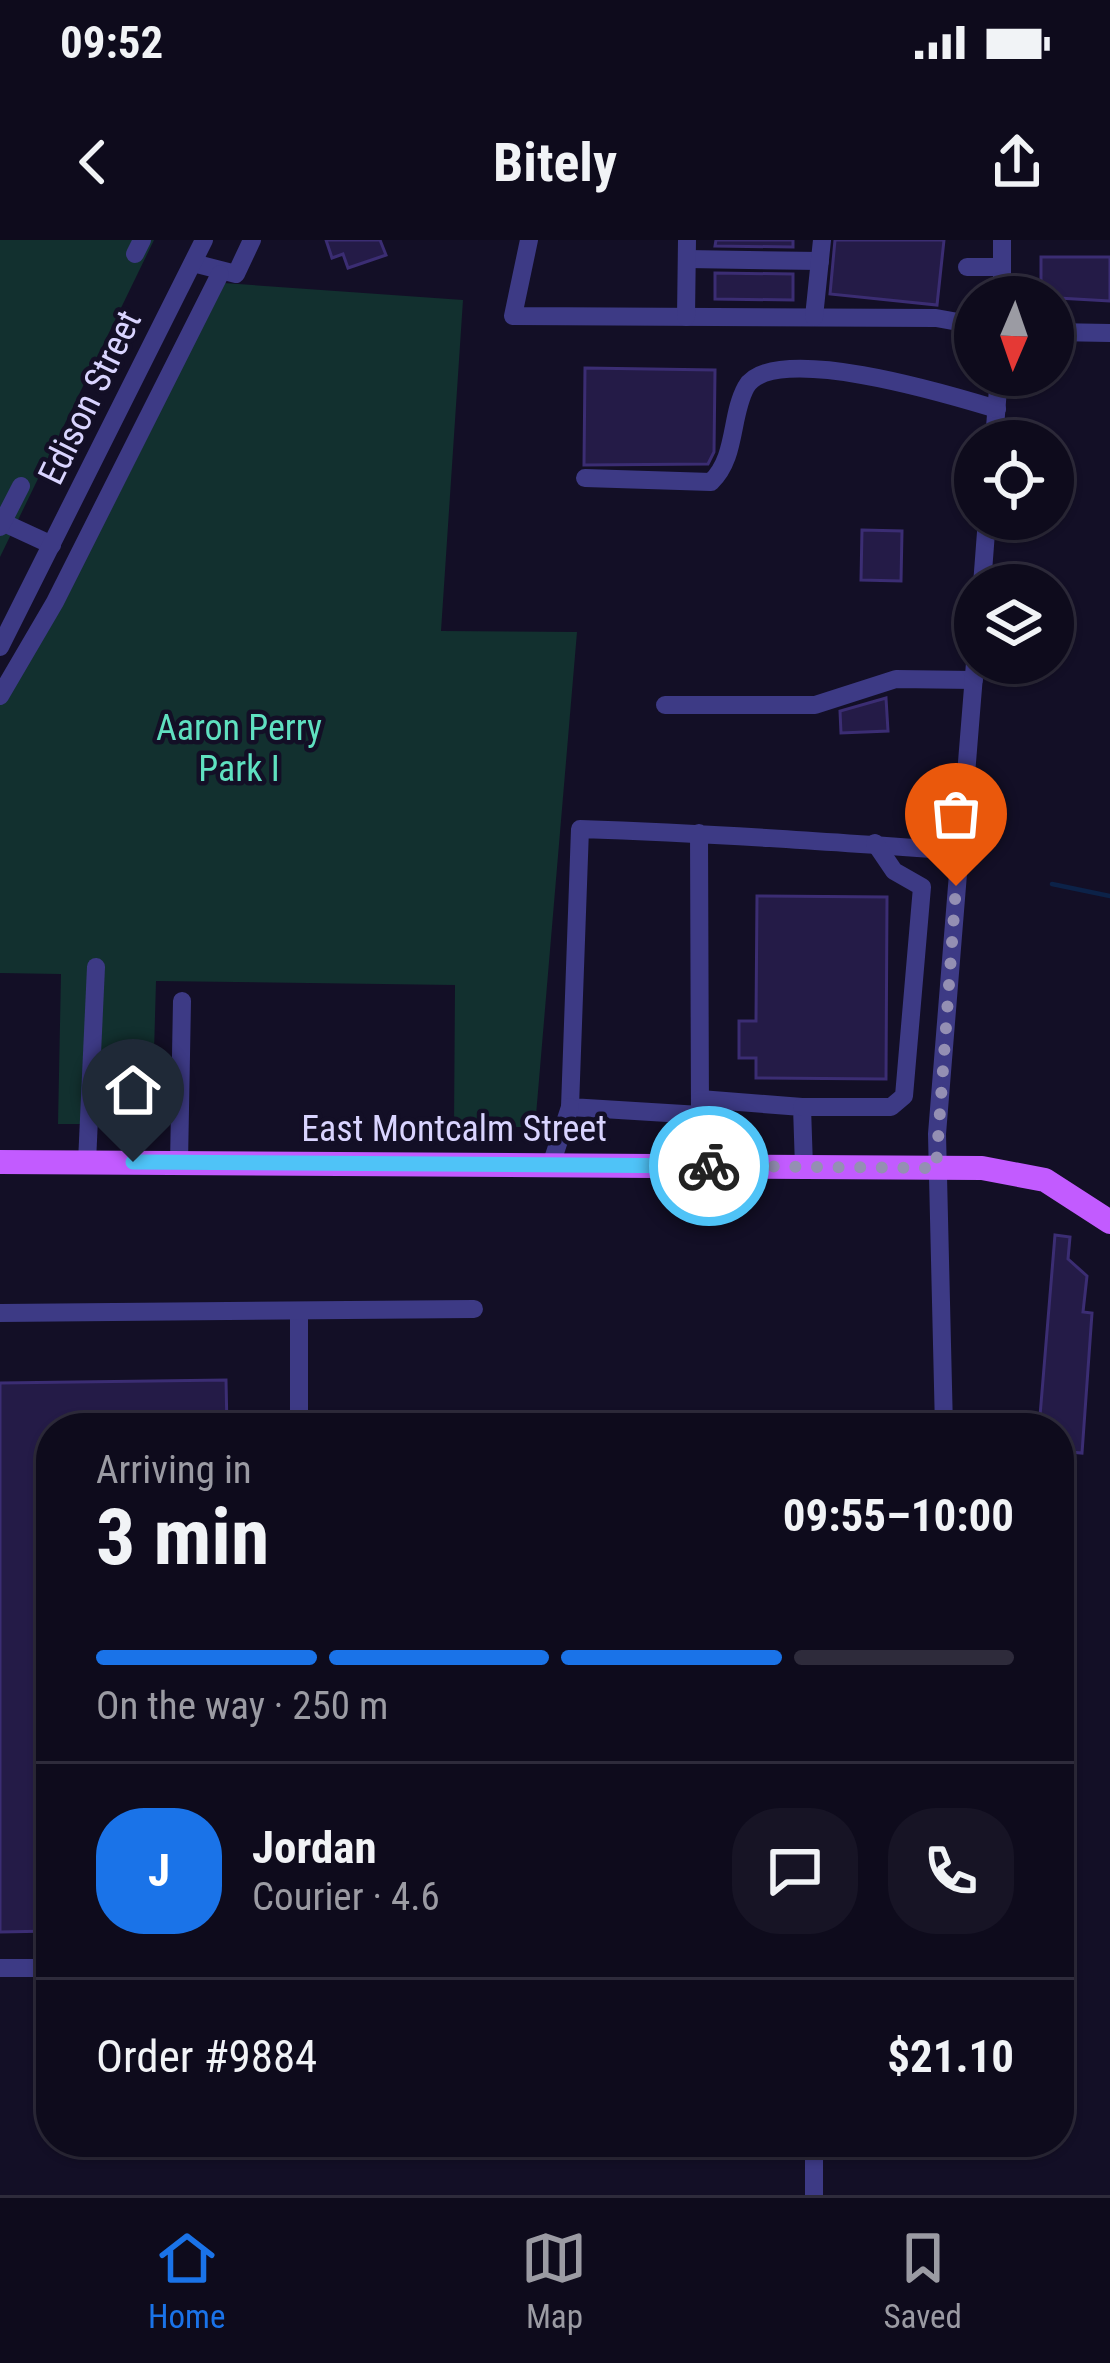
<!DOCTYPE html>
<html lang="en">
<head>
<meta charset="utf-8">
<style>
	body { margin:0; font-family:"Roboto Condensed",sans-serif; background:#171425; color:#f1f3f6; height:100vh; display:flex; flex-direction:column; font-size:45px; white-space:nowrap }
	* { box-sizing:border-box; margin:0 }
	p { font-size:39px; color:#9b9ba3 }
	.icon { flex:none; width:66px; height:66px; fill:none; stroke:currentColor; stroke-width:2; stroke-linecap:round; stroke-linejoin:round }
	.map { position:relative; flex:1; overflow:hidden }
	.details { position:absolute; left:36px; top:1173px; width:1038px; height:744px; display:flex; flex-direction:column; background:#0e0b1c; border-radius:48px; box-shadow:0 3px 9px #0004,0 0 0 3px #2e2b3b }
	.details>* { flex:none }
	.needle { width:78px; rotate:182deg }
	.fabs { position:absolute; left:954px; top:36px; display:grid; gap:24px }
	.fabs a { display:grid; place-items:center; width:120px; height:120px; border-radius:50%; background:#0e0b1c; box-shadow:0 3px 9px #0004,0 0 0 3px #2e2b3b; font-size:60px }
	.pin { position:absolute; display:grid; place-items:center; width:102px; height:102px; color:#fff; margin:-123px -51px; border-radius:50% 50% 50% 0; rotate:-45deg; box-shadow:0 0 12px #0007 }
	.pin .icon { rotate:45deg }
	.courier { position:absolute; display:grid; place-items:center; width:120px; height:120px; margin:-60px; border:9px solid #4fc3f7; border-radius:50%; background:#fff; color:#222; box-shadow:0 3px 15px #0007 }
	.headline em { font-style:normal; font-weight:700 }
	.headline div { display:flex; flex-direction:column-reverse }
	.headline { display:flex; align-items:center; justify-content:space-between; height:204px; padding:0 60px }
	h1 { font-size:78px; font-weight:700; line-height:90px }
	.bar { display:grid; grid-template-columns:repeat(4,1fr); gap:18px 12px; align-content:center; height:144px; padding:0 60px }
	.bar i { height:15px; border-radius:9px; background:#2e2b3b }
	.bar .current { background:#1a73e8 }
	.bar p { grid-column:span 4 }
	.line { display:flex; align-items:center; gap:30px; padding:0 60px; border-top:3px solid #2e2b3b }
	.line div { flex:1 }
	.round { display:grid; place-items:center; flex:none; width:126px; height:126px; border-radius:48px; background:#171425 }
	.status { display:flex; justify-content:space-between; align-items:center; height:84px; padding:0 60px; background:#0e0b1c; direction:ltr }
	.status svg { height:33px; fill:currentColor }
	header { display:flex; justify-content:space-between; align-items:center; height:156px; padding:0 60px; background:#0e0b1c; font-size:54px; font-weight:700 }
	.menu { display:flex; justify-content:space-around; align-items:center; height:168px; border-top:3px solid #2e2b3b; background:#0e0b1c; font-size:33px; color:#9b9ba3 }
	.menu a { display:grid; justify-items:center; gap:6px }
	.menu .current { color:#1a73e8 }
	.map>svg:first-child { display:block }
	.green { fill:#12302f }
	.water { fill:#0c2248 }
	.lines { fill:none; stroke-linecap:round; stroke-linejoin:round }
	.stream { stroke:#0c2248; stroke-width:4.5 }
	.building { fill:#241b47; stroke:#3b2d73; stroke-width:3 }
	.minor { stroke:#3d3a85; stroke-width:18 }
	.major { stroke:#c25bff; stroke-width:24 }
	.done { stroke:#948fb3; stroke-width:12; stroke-dasharray:0 21.6 }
	.route { stroke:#4fc3f7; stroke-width:15 }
	.labels { text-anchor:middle; stroke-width:9; stroke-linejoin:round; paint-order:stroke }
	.street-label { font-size:36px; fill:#d9d4ff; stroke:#130f26 }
	.park-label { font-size:36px; fill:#5fe0c0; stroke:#130f26 }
</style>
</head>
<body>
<div class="status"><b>09:52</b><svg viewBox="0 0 49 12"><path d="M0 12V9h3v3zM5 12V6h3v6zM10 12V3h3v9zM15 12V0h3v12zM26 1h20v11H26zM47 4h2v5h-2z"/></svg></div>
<header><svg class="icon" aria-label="back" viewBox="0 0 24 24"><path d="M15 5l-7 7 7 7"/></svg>Bitely<svg class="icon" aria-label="share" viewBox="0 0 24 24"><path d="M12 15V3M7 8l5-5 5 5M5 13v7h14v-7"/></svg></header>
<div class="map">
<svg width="1110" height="1955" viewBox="0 0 1110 1955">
	<rect width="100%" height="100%" fill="#130f26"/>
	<!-- green -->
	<g class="green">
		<polygon points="0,0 154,0 0,317"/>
		<polygon points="210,42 463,60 441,391 577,392 535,887 454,887 455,745 156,741 152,884 58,884 61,734 0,733 0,457"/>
	</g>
	<!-- water -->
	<path class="water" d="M329 1902H544V1904L536 1914C469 1919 397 1919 331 1907Z"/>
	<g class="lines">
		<!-- stream -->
		<polyline class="stream" points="1052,644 1110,656"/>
	</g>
	<!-- building -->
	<g class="building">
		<polygon points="326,0 380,0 386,15 348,28 343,14 332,18"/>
		<polygon points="716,0 793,0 793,7 715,6"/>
		<polygon points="835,0 944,0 937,65 830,54"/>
		<polygon points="1041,17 1110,17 1110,61 1041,57"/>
		<polygon points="715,33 793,34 793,60 715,59"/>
		<polygon points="585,128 715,130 714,212 708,224 584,225"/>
		<polygon points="862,290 902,291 901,341 861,340"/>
		<polygon points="886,458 888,491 841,493 840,471"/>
		<polygon points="757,656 887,657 886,839 756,838 756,818 739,818 739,781 756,781"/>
		<polygon points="1055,995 1070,997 1068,1019 1087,1036 1083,1072 1092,1073 1082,1213 1059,1211 1059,1188 1039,1188"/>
		<polygon points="226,1140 227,1188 51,1188 51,1691 0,1692 0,1143"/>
	</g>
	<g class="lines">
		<!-- minor -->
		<g class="minor">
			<polyline points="529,0 513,76 936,78 975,85"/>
			<polyline points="135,14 142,0"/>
			<polyline points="687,19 820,21"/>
			<polyline points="193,23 236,34 252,0"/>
			<polyline points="967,27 1002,27"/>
			<polyline points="1002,57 1002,0"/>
			<polyline points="686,77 687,0"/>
			<polyline points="814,77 822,0"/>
			<polyline points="1053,92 1110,93"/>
			<polyline points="994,201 999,135"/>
			<path d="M585 238 711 242C737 217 730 176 746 147 772 100 954 156 997 169"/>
			<polyline points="2,282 52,305"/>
			<polyline points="0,287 21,246"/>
			<polyline points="982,345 987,279"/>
			<polyline points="0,407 204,0"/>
			<polyline points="0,456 55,362 220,34"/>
			<polyline points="665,465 815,465 896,439 974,440"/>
			<path d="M699 593 700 875 570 867 580 589C707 593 833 602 959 611"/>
			<polyline points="700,859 802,867 804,927"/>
			<polyline points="802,867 891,867 904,856 922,647 894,631 875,603"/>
			<polyline points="87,922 96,727"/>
			<polyline points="179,923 182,761"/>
			<polyline points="551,925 570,867"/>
			<polyline points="299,1071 299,1188"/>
			<polyline points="0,1073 474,1069"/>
			<polyline points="944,1188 937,894 975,423"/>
			<polyline points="0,1728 51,1728"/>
			<polyline points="814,1955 814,1902"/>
		</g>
		<!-- major -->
		<polyline class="major" points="0,922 982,928 1045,940 1110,982"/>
	</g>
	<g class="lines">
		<!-- done -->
		<polyline class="done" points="709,926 936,928 956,646"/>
		<!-- route -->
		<polyline class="route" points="133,922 709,926"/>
	</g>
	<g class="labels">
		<!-- street labels -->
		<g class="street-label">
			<text transform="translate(89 157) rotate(-64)" y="13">Edison Street</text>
			<text x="454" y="901">East Montcalm Street</text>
		</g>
		<!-- park labels -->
		<g class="park-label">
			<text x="239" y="500">Aaron Perry<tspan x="239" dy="41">Park I</tspan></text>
		</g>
	</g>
</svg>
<div class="fabs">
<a><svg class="needle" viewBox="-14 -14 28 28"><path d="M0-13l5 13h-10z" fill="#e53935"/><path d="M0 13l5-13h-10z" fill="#9b9ba3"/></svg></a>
<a><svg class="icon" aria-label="locate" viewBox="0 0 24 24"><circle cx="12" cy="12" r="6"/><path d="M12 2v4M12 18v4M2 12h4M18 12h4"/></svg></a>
<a><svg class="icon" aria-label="layers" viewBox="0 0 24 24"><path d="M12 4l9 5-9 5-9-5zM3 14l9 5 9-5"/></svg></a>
</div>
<div class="pin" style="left:956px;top:646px;background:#ea580c"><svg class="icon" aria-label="bag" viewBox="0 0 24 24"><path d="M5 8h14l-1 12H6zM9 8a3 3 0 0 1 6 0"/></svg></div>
<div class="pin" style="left:133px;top:922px;background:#1f2937"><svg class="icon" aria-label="home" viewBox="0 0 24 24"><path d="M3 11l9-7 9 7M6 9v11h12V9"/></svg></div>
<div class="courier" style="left:709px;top:926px"><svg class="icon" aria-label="bike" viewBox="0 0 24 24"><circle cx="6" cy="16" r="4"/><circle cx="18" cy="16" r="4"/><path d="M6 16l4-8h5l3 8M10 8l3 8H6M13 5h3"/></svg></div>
<section class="details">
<div class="headline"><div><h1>3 min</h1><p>Arriving in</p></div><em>09:55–10:00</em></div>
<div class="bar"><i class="current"></i><i class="current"></i><i class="current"></i><i></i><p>On the way · 250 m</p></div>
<div class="line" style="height:216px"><b class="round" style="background:#1a73e8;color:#fff">J</b><div><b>Jordan</b><p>Courier · 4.6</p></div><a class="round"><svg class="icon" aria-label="chat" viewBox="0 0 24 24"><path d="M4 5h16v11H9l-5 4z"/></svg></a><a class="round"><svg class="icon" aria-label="phone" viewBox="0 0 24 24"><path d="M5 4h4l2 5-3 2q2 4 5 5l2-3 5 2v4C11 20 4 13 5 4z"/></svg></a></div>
<div class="line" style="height:156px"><div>Order #9884</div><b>$21.10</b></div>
</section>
</div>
<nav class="menu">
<a class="current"><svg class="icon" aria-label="home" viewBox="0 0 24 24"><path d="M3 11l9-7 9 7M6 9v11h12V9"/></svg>Home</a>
<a><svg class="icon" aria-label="map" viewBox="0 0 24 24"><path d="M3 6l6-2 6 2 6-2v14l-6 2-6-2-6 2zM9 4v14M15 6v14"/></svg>Map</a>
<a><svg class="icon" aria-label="saved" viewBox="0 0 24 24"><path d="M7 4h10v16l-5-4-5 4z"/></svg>Saved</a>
</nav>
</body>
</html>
